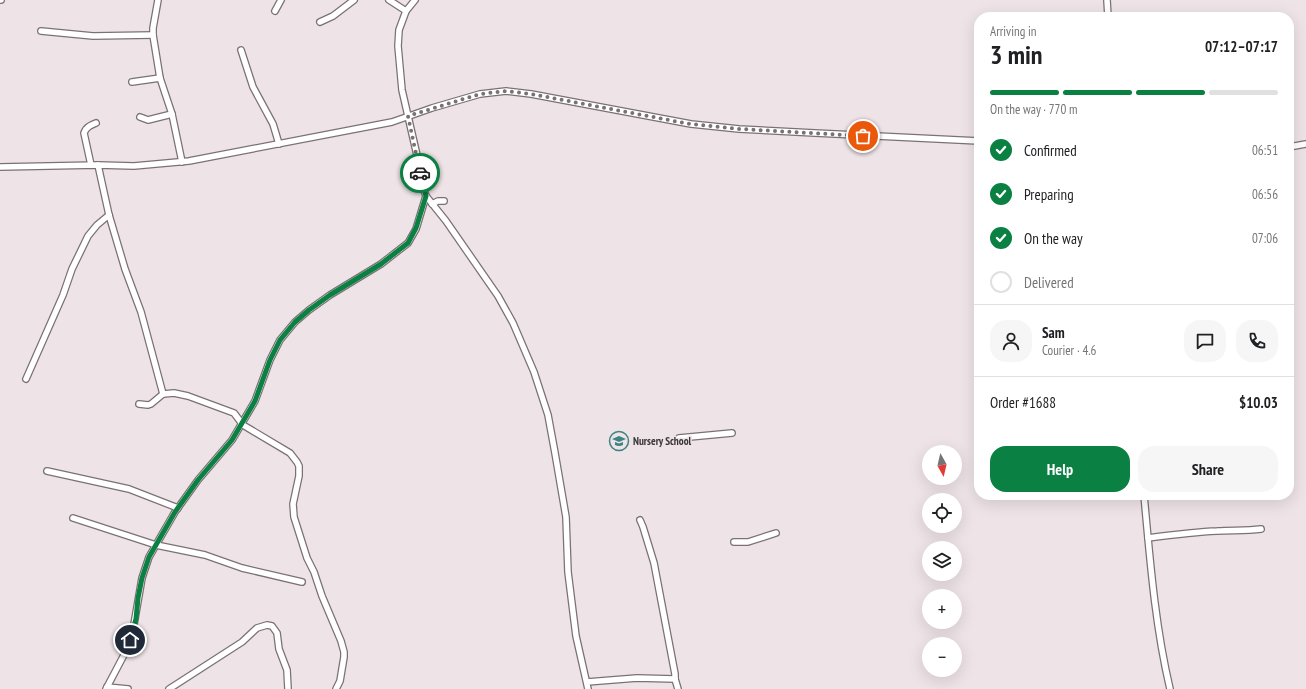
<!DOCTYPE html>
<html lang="en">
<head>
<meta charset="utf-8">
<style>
	body { margin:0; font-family:"PT Sans Narrow",sans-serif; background:#f6f6f6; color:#202124; height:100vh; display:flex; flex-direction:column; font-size:15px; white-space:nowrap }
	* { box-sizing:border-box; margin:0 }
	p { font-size:13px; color:#757577 }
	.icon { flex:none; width:22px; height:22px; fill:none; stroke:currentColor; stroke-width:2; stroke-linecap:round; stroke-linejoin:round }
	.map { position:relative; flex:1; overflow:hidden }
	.details { position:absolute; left:974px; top:12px; width:320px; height:488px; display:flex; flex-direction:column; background:#fff; border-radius:16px; box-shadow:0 4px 16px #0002 }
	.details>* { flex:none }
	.needle { width:26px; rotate:172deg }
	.fabs { position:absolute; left:922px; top:445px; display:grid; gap:8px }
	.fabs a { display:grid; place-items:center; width:40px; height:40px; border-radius:50%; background:#fff; box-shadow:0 4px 16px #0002; font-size:20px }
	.pin { position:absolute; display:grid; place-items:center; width:34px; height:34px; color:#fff; margin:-17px; border:2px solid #fff; border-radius:50%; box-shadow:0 1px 4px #0007 }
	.courier { position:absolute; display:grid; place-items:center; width:40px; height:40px; margin:-20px; border:3px solid #0b8043; border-radius:50%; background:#fff; color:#222; box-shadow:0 1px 5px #0007 }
	.headline em { font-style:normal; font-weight:800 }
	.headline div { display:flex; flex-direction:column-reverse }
	.headline { display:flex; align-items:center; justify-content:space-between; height:68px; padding:0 16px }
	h1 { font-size:26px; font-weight:800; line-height:30px }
	.bar { display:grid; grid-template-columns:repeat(4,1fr); gap:6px 4px; align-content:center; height:48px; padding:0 16px }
	.bar i { height:5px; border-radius:3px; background:#e0e0e0 }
	.bar .on { background:#0b8043 }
	.bar p { grid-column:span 4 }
	.line { display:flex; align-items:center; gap:10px; padding:0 16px; border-top:1px solid #e0e0e0 }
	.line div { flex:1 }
	.round { display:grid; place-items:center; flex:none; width:42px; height:42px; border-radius:16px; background:#f6f6f6 }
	ol { padding:0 16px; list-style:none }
	li { display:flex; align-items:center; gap:12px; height:44px }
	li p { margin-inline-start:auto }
	li .icon { padding:4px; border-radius:50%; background:#0b8043; color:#fff; stroke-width:4 }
	li:last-child { color:#757577 }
	li i { width:22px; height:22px; border:2px solid #e0e0e0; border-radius:50% }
	.action { display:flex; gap:8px; margin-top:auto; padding:8px 16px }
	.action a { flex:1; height:46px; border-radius:16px; background:#0b8043; color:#fff; font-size:16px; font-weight:800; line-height:46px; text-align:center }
	.action a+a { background:#f6f6f6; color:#202124 }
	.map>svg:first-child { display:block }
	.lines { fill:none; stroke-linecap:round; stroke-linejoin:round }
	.minor-casing { stroke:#7b7174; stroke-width:8 }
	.minor { stroke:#fff; stroke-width:5.5 }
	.done { stroke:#797274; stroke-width:4; stroke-dasharray:0 7.2 }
	.route { stroke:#0b8043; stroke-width:5 }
	.labels { text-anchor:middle; stroke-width:3; stroke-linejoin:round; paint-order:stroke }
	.poi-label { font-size:11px; font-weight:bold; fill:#3a3537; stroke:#eee3e6; text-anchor:start }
</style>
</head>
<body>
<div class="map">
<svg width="1306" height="689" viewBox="0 0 1306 689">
	<rect width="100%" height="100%" fill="#eee3e6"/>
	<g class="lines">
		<!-- minor casing -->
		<g class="minor-casing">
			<g id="minor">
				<polyline points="0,0 1,0"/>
				<polyline points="158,0 153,28 153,35 160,78 172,114 182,162"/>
				<polyline points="389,0 406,11"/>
				<polyline points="415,0 406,11 399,30 398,46 402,90 419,164 422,184 426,196 446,221 498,296 513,323 534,372 548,415 555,453 566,517 568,572 576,636 588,689"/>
				<polyline points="1107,0 1108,17"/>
				<polyline points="275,11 281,0"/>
				<polyline points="320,22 333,16 354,0"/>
				<polyline points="41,31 93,36 153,35"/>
				<polyline points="241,50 253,87 273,124 279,144"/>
				<polyline points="132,82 160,78"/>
				<polyline points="140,117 148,120 172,114"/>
				<polyline points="1289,147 1306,144"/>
				<path d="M91 165 84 133C86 127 91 125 96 123"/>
				<polyline points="98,165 109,215 125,269 141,312 163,394"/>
				<polyline points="0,167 98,165 134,166 189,161 392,122 432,108 480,94 506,91 531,94 691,124 739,129 815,133 979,141"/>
				<polyline points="432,204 438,201 444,201"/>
				<polyline points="26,379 63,295 72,269 88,236 97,225 109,215"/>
				<polyline points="139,404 148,405 151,404 163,394 174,393 188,396 234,413 243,425 290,453 297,462 299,466 299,476 293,504 294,517 307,558 314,572 322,596 341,641 344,652 344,657 340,681 336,689"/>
				<polyline points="679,438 732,433"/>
				<polyline points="47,471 129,489 178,508"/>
				<path d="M1144 495C1150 560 1155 625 1170 689"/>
				<polyline points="73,518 156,545 205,555 242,568 302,582"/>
				<polyline points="640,520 643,527 654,563 675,674 675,679 678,689"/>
				<path d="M1148 538C1171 535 1194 532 1217 531 1232 530 1246 531 1261 529"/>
				<polyline points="734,542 748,542 776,533"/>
				<polyline points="587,682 637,678 675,679"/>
				<polyline points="107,687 128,689"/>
				<polyline points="106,689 125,653 133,630 142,578 149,557 175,512 198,480 232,440 255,401 270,360 280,340 295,322 309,310 330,295 381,264 408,243 416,229 426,196"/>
				<polyline points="169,689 242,642 257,628 267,625 272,626 277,633 279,649 287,670 288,689"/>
			</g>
		</g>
		<!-- minor -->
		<use href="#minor" class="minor"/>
	</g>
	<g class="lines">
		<!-- done -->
		<polyline class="done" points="420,173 408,116 480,94 506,91 531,94 690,124 740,129 863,136"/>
		<!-- route -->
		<polyline class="route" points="130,640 136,619 138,598 142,578 149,557 175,512 198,480 232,440 255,401 270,360 280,340 295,322 309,310 330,295 381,264 408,243 416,228 426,196 420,173"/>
	</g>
	<!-- icons -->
	<defs>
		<g id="school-ring" transform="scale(1)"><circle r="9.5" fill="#eee3e6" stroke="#3b8484" stroke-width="1.5"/><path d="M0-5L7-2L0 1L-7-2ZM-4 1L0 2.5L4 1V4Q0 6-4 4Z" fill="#3b8484"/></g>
	</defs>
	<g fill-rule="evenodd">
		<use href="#school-ring" x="619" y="441"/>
	</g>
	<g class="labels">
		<!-- poi labels -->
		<g class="poi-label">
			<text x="633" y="445">Nursery School</text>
		</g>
	</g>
</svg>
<div class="fabs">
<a><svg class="needle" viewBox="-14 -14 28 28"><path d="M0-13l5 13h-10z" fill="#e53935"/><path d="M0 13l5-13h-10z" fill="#757577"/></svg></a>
<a><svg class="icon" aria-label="locate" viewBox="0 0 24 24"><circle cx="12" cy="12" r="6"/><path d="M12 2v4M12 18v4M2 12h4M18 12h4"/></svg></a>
<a><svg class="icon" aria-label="layers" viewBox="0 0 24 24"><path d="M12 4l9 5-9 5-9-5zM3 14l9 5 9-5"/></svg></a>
<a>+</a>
<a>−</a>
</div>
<div class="pin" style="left:863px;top:136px;background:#ea580c"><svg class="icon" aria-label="bag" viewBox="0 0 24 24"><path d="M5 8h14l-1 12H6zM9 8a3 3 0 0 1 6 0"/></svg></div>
<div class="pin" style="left:130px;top:640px;background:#1f2937"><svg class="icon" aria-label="home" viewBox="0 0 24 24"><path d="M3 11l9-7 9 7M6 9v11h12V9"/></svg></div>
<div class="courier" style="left:420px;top:173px"><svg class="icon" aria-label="car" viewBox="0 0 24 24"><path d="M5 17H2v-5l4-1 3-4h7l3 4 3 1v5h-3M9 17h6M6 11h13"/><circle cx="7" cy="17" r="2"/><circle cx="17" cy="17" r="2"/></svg></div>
<section class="details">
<div class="headline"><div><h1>3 min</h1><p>Arriving in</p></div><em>07:12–07:17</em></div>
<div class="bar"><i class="on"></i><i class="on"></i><i class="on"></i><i></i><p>On the way · 770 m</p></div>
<ol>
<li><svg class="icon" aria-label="check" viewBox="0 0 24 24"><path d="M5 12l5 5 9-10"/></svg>Confirmed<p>06:51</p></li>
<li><svg class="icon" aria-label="check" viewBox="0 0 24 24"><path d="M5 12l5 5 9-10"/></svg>Preparing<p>06:56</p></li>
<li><svg class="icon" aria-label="check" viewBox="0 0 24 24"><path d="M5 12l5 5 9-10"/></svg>On the way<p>07:06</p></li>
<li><i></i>Delivered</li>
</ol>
<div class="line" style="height:72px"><a class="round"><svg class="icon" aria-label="person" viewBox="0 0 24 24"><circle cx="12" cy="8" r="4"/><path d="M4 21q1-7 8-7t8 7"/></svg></a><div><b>Sam</b><p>Courier · 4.6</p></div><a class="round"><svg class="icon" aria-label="chat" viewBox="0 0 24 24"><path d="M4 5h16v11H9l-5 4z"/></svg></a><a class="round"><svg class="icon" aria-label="phone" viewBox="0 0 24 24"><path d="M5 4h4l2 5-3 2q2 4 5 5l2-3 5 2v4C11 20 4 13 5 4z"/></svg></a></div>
<div class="line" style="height:52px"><div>Order #1688</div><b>$10.03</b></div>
<div class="action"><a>Help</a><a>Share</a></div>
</section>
</div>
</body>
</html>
